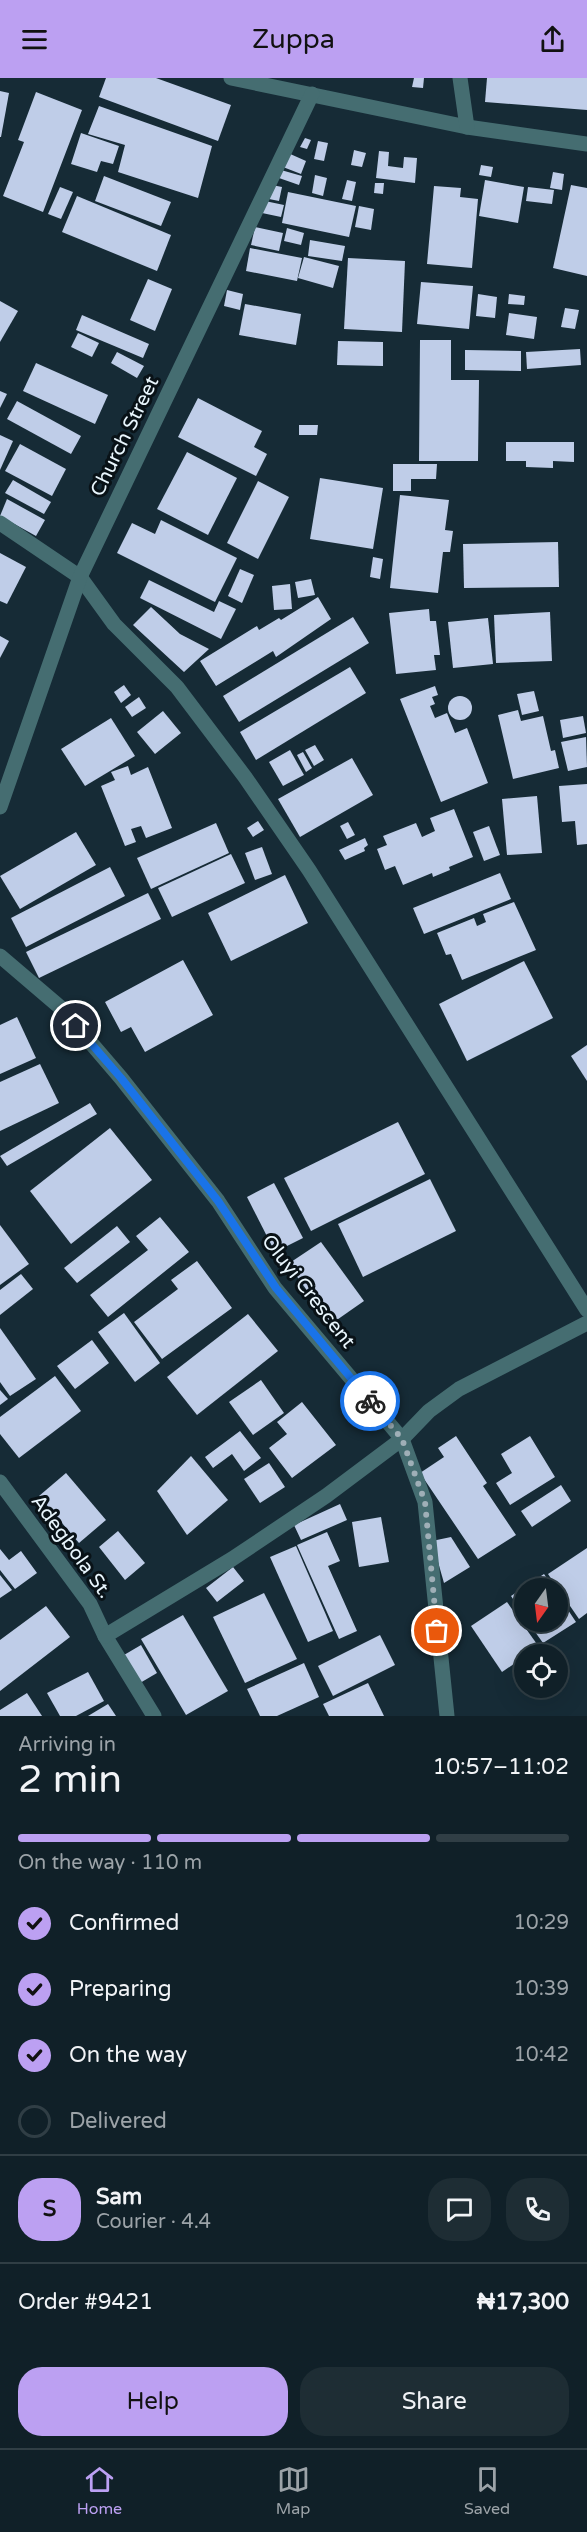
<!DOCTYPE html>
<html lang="en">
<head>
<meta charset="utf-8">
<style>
	body { margin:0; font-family:"Varela Round",sans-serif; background:#1e2d34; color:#f1f3f6; height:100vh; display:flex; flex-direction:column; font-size:22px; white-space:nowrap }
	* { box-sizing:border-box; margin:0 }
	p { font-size:20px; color:#9ca3a8 }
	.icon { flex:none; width:33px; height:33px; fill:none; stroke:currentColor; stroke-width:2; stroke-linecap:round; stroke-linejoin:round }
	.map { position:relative; height:1638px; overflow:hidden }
	.panel { display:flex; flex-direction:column; background:#102028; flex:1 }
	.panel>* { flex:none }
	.needle { width:39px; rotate:194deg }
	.fabs { position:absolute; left:514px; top:1500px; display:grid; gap:12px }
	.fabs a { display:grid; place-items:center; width:54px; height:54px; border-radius:50%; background:#102028; box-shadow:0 6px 24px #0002,0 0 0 2px #303e45; font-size:30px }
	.pin { position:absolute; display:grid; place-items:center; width:51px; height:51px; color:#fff; margin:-26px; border:3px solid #fff; border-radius:50%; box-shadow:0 2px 6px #0007 }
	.courier { position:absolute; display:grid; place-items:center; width:60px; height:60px; margin:-30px; border:4px solid #1a73e8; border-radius:50%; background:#fff; color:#222; box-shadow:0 2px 8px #0007 }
	.summary em { font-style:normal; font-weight:600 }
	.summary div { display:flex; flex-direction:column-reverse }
	.summary { display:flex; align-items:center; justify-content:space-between; height:102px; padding:0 18px }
	h1 { font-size:39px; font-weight:600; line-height:45px }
	.bar { display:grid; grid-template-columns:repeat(4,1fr); gap:9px 6px; align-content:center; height:72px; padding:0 18px }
	.bar i { height:8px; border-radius:4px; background:#303e45 }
	.bar .active { background:#bca0f2 }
	.bar p { grid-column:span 4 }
	.line { display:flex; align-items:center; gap:15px; padding:0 18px; border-top:2px solid #303e45 }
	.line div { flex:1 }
	.round { display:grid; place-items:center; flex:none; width:63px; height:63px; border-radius:24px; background:#1e2d34 }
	ol { padding:0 18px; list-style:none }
	li { display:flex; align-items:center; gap:18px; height:66px }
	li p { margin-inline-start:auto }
	li .icon { padding:6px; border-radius:50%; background:#bca0f2; color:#111; stroke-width:4 }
	li:last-child { color:#9ca3a8 }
	li i { width:33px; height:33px; border:3px solid #303e45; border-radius:50% }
	.button { display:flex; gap:12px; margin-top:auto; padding:12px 18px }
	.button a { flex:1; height:69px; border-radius:24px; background:#bca0f2; color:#111; font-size:24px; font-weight:600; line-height:69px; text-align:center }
	.button a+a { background:#1e2d34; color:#f1f3f6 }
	header { display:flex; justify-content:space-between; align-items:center; height:78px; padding:0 18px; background:#bca0f2; color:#111; font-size:27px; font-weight:600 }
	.tab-bar { display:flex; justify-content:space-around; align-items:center; height:84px; border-top:2px solid #303e45; background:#102028; font-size:16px; color:#9ca3a8 }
	.tab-bar a { display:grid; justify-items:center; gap:3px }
	.tab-bar .active { color:#bca0f2 }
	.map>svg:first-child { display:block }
	.building { fill:#bfcde8 }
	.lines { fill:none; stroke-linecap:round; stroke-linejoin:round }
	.street { stroke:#456d71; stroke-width:15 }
	.done { stroke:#9fafb7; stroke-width:6; stroke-dasharray:0 10.8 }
	.route { stroke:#1a73e8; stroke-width:8 }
	.labels { text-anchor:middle; stroke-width:6; stroke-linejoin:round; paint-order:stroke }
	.street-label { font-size:20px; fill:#e9f6fd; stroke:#091217 }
</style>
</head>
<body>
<header><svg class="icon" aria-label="menu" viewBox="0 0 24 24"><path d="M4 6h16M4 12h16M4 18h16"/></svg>Zuppa<svg class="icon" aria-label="share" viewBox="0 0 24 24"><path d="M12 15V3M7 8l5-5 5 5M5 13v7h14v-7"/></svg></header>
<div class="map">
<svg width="587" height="1638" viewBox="0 0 587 1638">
	<rect width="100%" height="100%" fill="#162b36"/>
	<!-- building -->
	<g class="building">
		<polygon points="106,0 156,0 231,27 218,63 99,19"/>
		<polygon points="414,0 424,0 423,10 412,9"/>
		<polygon points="487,0 587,0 587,32 485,24"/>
		<polygon points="0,13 9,15 1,59 0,59"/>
		<polygon points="36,14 82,32 43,134 3,118 24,64 18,62"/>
		<polygon points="99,28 212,68 198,120 118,94 125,67 88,56"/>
		<polygon points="81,55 119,68 113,86 101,83 97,94 71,86"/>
		<polygon points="305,60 311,62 307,71 300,69"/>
		<polygon points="318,63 328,65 324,83 314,81"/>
		<polygon points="354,72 366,75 362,89 351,87"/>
		<polygon points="379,73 389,74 388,88 403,90 404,79 417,80 415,105 376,100"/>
		<polygon points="288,75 306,83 301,96 283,89"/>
		<polygon points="481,87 493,89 491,99 479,97"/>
		<polygon points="281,92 302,98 299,107 279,100"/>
		<polygon points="553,94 564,96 562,112 550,110"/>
		<polygon points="315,97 327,100 323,118 312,115"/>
		<polygon points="104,98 171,124 161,148 95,123"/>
		<polygon points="347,102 356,104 352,123 342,121"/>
		<polygon points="485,102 524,109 518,145 479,138"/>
		<polygon points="375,105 384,105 383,116 374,115"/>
		<polygon points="272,107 282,109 279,123 269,121"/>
		<polygon points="571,107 587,110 587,198 553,190"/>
		<polygon points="434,108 461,110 460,119 478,121 472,190 427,186"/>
		<polygon points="60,109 73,114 61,141 48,136"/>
		<polygon points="528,109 554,112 552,126 526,123"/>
		<polygon points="288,114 356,128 349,159 282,145"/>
		<polygon points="77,118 171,157 157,193 62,154"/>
		<polygon points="265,123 284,127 281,139 262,135"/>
		<polygon points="359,128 374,131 371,152 355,149"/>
		<polygon points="255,149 283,155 279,173 251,167"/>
		<polygon points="287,150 304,155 301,167 284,163"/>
		<polygon points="310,162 345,168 342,183 308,178"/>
		<polygon points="250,170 302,180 297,203 246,193"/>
		<polygon points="304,179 339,188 333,210 298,200"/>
		<polygon points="348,180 405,183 402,254 344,251"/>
		<polygon points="148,201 172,211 155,253 130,242"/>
		<polygon points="421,204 473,208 469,251 417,246"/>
		<polygon points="227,212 243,216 240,232 224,228"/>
		<polygon points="478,216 497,219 495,240 476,238"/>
		<polygon points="509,216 525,218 524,227 508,226"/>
		<polygon points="0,223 18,233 0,264"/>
		<polygon points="245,226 301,236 296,267 239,257"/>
		<polygon points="565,230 579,232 575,251 561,249"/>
		<polygon points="509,235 537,239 534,261 506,257"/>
		<polygon points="82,237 149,266 143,280 76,252"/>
		<polygon points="78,255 99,265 92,279 71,269"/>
		<polygon points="420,262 451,262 451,302 479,302 478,383 419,383"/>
		<polygon points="338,263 383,264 383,288 337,287"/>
		<polygon points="580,271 581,287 527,291 526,274"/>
		<polygon points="465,272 521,273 521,293 465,292"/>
		<polygon points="117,274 144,288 137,300 111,285"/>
		<polygon points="36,285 108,317 95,346 23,313"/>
		<polygon points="0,313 7,316 0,330"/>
		<polygon points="198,320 262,353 254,369 267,376 256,398 178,359"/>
		<polygon points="17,323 81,358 71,376 7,341"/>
		<polygon points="299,347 318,347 317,357 299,357"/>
		<polygon points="0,357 13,363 0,392"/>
		<polygon points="506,364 574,364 574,384 553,383 553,390 526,389 526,383 506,383"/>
		<polygon points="20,366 66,391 52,418 5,393"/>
		<polygon points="187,374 237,400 208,457 157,431"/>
		<polygon points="393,386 437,386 436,401 411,401 411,413 393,413"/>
		<polygon points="320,400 383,410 373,471 310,461"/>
		<polygon points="13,402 51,424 44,436 5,415"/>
		<polygon points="258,403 289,419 258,481 227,465"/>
		<polygon points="400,417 449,422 445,452 453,453 450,474 443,474 438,515 390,510"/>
		<polygon points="7,421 45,442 36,458 0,438"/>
		<polygon points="161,442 237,480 215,524 117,475 132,445 155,456"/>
		<polygon points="558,464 559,509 464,510 463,466"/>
		<polygon points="0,475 26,489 7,526 0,523"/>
		<polygon points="373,479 383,481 380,501 370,499"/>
		<polygon points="240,491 254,497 242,525 228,518"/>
		<polygon points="311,501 315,517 298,520 295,504"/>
		<polygon points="149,502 214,534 219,523 236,531 221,561 140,520"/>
		<polygon points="290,506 292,531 274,532 272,508"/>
		<polygon points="318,519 331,541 276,579 273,573 216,608 200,583 257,548 259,552 279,540 281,542"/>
		<polygon points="151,529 180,556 209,571 184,594 133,547"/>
		<polygon points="429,531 430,543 436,543 440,577 434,577 436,592 396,596 389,535"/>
		<polygon points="550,534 552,583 496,585 494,537"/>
		<polygon points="353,539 369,565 239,644 223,618"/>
		<polygon points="488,540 493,586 453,590 448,544"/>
		<polygon points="0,558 9,563 0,580"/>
		<polygon points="350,589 366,615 256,682 240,654"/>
		<polygon points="124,607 131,617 121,625 114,614"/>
		<polygon points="435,608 438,617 432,619 435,626 430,628 435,640 447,635 455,655 467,650 488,705 441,724 400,621"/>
		<polygon points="534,613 539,633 522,637 517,616"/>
		<circle cx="460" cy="630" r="12"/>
		<polygon points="139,619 146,630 132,639 125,629"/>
		<polygon points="518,632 521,643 543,638 551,673 555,672 559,690 513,701 498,637"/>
		<polygon points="163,633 181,655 155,676 137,654"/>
		<polygon points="583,638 586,655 563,660 560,642"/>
		<polygon points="111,640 135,678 85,708 61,671"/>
		<polygon points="586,659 587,689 568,693 561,664"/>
		<polygon points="315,667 324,682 314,688 305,672"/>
		<polygon points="290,672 304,697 283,708 269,684"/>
		<polygon points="303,674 312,690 306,694 297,677"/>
		<polygon points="352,680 373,717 300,759 278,721"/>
		<polygon points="128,688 131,697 148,689 172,750 146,760 141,748 131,751 136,764 125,768 101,708 115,702 111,694"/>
		<polygon points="587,706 587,766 577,767 575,743 562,744 559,708"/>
		<polygon points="537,718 542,775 507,777 502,721"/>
		<polygon points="454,731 473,779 449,789 450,792 433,799 432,795 403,807 395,788 385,792 377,771 387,767 383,758 416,745 422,759 435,753 430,740"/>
		<polygon points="258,743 264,752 253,759 247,750"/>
		<polygon points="348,744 355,757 347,761 340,748"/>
		<polygon points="216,745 229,775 151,811 137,780"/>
		<polygon points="489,748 500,777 484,783 473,754"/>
		<polygon points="76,754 96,787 20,831 0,798"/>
		<polygon points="365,760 368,767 364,770 365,773 345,782 339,772"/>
		<polygon points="262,769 272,796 255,802 245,775"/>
		<polygon points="231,776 245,805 172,839 158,810"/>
		<polygon points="110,789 125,818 26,869 11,840"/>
		<polygon points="500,795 511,821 424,856 413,830"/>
		<polygon points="285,797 308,845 231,883 208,835"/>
		<polygon points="148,815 161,841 39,900 26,874"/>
		<polygon points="514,824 536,872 462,902 451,876 446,877 437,855 474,840 477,848 486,844 483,836"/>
		<polygon points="183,882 213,937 145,974 131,949 121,954 105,924"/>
		<polygon points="524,883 553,940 467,983 439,926"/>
		<polygon points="17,939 36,980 0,996 0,947"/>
		<polygon points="587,967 587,1003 571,978"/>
		<polygon points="40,986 59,1025 0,1053 0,1004"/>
		<polygon points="90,1025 97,1036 7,1088 0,1078"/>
		<polygon points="398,1044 425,1096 311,1153 284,1100"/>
		<polygon points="110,1050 152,1102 71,1166 30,1113"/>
		<polygon points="430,1101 456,1153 363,1199 338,1146"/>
		<polygon points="274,1105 303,1160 275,1174 247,1119"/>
		<polygon points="160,1139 189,1174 108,1239 90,1217 148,1172 136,1158"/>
		<polygon points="0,1147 29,1186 0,1207"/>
		<polygon points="117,1148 130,1164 77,1205 64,1190"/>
		<polygon points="321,1164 364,1223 331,1246 288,1186"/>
		<polygon points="197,1183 232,1230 162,1281 134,1244 178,1211 171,1202"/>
		<polygon points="21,1196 33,1211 0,1237 0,1212"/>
		<polygon points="124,1235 160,1285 135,1304 98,1254"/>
		<polygon points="248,1236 278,1273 197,1337 167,1299"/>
		<polygon points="0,1250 36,1301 10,1318 0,1304"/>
		<polygon points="92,1262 109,1285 75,1311 57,1288"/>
		<polygon points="55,1298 81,1333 19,1380 0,1356 0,1339"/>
		<polygon points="261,1302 284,1335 253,1357 229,1324"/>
		<polygon points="0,1312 8,1321 0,1327"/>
		<polygon points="302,1324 336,1367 292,1400 269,1370 287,1356 277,1344"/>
		<polygon points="240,1353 261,1380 244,1393 232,1376 213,1390 205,1379"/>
		<polygon points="456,1358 487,1405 483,1408 516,1457 478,1481 420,1395 444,1379 438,1370"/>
		<polygon points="530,1358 555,1399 510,1427 496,1405 512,1395 501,1376"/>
		<polygon points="191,1378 228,1422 187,1457 157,1413"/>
		<polygon points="269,1385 285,1409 260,1425 244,1401"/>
		<polygon points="66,1395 106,1442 79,1465 39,1418"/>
		<polygon points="561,1407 571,1423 532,1449 521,1433"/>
		<polygon points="340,1426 347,1442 301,1462 294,1447"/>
		<polygon points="381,1439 389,1484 359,1489 352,1444"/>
		<polygon points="118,1453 145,1485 125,1502 99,1469"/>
		<polygon points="327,1454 340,1483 328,1488 357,1553 339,1561 297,1467"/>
		<polygon points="451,1459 470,1489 444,1505 432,1463"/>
		<polygon points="296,1468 333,1553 308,1564 270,1479"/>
		<polygon points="587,1470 587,1535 579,1541 548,1496"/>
		<polygon points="0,1471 9,1482 21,1473 37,1495 15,1511 0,1492"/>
		<polygon points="233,1489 244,1503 217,1524 206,1510"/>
		<polygon points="544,1496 554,1510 525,1510 525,1539 511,1518"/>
		<polygon points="0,1497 12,1512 0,1520"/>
		<polygon points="264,1515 297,1581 245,1605 213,1539"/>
		<polygon points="558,1517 576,1544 543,1565 528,1544 558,1544"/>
		<polygon points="507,1524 539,1569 502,1594 471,1548"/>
		<polygon points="46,1528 70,1559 0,1613 0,1562"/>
		<polygon points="183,1537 228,1613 186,1637 141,1561"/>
		<polygon points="380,1557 395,1587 333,1618 318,1588"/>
		<polygon points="141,1567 157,1595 140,1605 124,1577"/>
		<polygon points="304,1585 319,1619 277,1638 260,1638 247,1611"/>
		<polygon points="88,1594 104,1623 76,1638 60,1638 47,1615"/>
		<polygon points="368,1605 384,1638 329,1638 323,1626"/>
		<polygon points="27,1615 42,1638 0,1638 0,1632"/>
		<polygon points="108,1626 116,1638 88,1638"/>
	</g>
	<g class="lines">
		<!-- street -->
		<g class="street">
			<polyline points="231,0 467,49 587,66"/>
			<polyline points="460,0 467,49"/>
			<polyline points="0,445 80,499 114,546 177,609 245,699 309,792 587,1232"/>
			<polyline points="0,729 80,499 312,16"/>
			<polyline points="0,878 61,930 121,1000 218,1123 275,1210 402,1361 425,1424 447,1638"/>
			<polyline points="0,1404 90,1526 105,1558 154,1638"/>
			<polyline points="105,1558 232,1481 326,1418 402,1361 429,1333 459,1311 587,1245"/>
		</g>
	</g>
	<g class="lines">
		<!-- done -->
		<polyline class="done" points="370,1323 402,1361 425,1424 437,1553"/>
		<!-- route -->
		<polyline class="route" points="76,948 121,1000 218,1123 276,1210 370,1323"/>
	</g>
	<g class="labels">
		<!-- street labels -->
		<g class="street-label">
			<text transform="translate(124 358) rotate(-64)" y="7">Church Street</text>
			<text transform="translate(309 1213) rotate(52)" y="7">Oluyi Crescent</text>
			<text transform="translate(72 1468) rotate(54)" y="7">Adegbola St.</text>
		</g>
	</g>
</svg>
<div class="fabs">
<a><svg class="needle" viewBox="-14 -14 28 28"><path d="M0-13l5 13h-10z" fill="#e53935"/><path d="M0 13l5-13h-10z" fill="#9ca3a8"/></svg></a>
<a><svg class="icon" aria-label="locate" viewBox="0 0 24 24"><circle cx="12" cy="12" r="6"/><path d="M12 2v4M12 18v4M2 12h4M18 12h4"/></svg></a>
</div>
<div class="pin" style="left:437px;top:1553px;background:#ea580c"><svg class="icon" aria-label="bag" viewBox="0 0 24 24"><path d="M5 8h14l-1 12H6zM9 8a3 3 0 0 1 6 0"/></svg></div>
<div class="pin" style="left:76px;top:948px;background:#1f2937"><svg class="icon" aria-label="home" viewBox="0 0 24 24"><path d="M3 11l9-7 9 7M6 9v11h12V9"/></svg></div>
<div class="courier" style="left:370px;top:1323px"><svg class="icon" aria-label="bike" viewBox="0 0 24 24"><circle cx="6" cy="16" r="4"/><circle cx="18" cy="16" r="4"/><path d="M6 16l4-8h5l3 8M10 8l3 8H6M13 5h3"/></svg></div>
</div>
<section class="panel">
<div class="summary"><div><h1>2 min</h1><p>Arriving in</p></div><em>10:57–11:02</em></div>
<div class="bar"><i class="active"></i><i class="active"></i><i class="active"></i><i></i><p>On the way · 110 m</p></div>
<ol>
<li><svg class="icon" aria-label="check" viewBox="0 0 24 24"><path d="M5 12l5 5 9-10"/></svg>Confirmed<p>10:29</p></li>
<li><svg class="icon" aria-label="check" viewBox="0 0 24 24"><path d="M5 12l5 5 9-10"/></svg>Preparing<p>10:39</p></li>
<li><svg class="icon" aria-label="check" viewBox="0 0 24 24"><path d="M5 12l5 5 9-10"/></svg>On the way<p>10:42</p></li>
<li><i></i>Delivered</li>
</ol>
<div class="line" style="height:108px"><b class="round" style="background:#bca0f2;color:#111">S</b><div><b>Sam</b><p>Courier · 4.4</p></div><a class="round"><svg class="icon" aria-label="chat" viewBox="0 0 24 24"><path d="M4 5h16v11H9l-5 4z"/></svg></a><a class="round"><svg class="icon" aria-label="phone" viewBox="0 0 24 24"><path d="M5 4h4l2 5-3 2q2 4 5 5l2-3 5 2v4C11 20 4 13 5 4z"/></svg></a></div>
<div class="line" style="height:78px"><div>Order #9421</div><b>₦17,300</b></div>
<div class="button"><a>Help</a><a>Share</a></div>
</section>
<nav class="tab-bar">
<a class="active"><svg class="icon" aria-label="home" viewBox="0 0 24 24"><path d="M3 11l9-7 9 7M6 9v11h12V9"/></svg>Home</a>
<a><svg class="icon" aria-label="map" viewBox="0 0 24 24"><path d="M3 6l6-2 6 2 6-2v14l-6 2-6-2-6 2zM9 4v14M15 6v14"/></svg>Map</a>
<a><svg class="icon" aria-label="saved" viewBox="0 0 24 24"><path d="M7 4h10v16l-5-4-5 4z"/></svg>Saved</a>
</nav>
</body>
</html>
